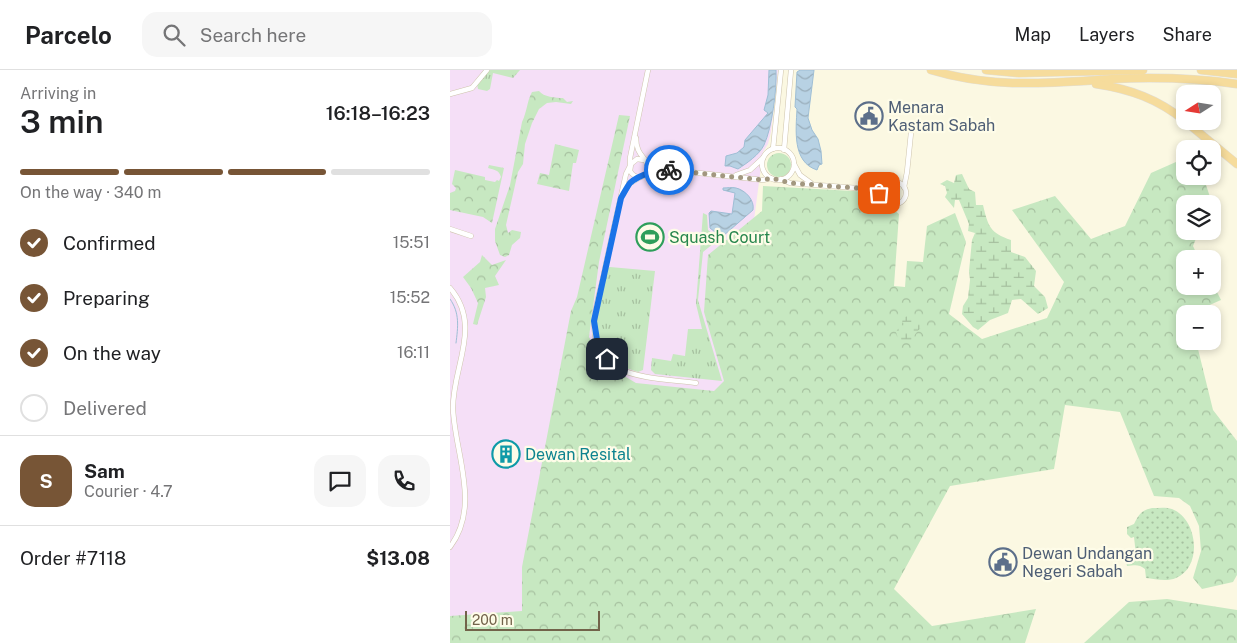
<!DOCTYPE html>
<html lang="en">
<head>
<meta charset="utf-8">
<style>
	body { margin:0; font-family:"Public Sans",sans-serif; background:#f6f6f6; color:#202124; height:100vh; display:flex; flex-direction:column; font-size:19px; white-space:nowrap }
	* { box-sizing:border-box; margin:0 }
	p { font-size:16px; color:#757577 }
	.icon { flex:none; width:28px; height:28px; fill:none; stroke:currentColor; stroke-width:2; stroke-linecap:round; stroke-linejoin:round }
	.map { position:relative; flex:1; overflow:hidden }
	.details { display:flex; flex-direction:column; background:#fff; width:450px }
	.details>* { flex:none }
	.needle { width:32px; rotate:258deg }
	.fabs { position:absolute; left:726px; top:15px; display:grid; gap:10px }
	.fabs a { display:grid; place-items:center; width:45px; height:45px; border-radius:10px; background:#fff; box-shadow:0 2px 8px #0003; font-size:25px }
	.scale { position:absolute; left:15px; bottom:12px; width:135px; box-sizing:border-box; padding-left:5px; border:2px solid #72634a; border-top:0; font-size:14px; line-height:18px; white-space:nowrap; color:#72634a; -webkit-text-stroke:4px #fefce8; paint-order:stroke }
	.pin { position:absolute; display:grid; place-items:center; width:42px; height:42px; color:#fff; margin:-21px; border-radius:10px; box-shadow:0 2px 8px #0006 }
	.courier { position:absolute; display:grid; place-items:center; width:50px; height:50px; margin:-25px; border:4px solid #1a73e8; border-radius:50%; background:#fff; color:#222; box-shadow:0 1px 6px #0007 }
	.overview em { font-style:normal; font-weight:600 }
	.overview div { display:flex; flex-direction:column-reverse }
	.overview { display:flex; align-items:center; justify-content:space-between; height:85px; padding:0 20px }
	h1 { font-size:32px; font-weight:600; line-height:38px }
	.bar { display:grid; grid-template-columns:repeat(4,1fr); gap:8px 5px; align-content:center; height:60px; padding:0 20px }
	.bar i { height:6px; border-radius:4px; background:#e0e0e0 }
	.bar .selected { background:#775536 }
	.bar p { grid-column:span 4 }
	.line { display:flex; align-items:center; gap:12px; padding:0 20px; border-top:1px solid #e0e0e0 }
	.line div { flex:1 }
	.round { display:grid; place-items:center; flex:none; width:52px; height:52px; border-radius:15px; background:#f6f6f6 }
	ol { padding:0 20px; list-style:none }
	li { display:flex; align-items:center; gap:15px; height:55px }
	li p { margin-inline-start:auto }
	li .icon { padding:5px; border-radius:50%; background:#775536; color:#fff; stroke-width:4 }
	li:last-child { color:#757577 }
	li i { width:28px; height:28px; border:2px solid #e0e0e0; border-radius:50% }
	header { display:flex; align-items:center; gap:30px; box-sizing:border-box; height:70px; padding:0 25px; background:#fff; border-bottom:1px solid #e0e0e0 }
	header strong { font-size:24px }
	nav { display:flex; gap:28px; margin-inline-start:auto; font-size:18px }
	.search { width:350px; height:45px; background:#f6f6f6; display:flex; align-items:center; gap:12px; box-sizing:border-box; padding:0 18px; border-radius:15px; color:#757577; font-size:19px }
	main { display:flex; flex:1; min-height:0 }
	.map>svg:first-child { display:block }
	.education { fill:#f5dff7 }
	.grass { fill:url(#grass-tufts) }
	.forest { fill:url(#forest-crowns) }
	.wetland { fill:url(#wetland-marsh) }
	.garden { fill:url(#garden-dots) }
	.water { fill:url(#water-waves); stroke:#9ebed5 }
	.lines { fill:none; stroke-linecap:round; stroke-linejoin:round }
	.stream { stroke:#9ebed5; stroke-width:1 }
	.minor-casing { stroke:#cec4ac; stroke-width:5.5 }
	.trunk-casing { stroke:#e0ddd7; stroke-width:9 }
	.minor { stroke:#fff; stroke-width:4.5 }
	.trunk { stroke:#f6dc9c; stroke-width:8 }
	.done { stroke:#a2977f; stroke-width:5; stroke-dasharray:0 9 }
	.route { stroke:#1a73e8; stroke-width:6 }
	.labels { text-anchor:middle; stroke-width:4.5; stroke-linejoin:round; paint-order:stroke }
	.service-label { font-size:16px; fill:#4e5e75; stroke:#fefce8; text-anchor:start }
	.leisure-label { font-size:16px; fill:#27864d; stroke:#fefce8; text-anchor:start }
	.culture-label { font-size:16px; fill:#0d838f; stroke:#fefce8; text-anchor:start }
</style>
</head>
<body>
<header>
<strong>Parcelo</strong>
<div class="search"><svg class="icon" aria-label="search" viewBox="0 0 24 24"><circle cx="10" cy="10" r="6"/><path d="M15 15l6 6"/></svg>Search here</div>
<nav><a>Map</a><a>Layers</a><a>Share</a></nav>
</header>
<main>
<section class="details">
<div class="overview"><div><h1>3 min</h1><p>Arriving in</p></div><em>16:18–16:23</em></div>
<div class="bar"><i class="selected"></i><i class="selected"></i><i class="selected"></i><i></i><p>On the way · 340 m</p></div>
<ol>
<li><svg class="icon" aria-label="check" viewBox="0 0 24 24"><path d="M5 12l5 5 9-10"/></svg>Confirmed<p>15:51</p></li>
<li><svg class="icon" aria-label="check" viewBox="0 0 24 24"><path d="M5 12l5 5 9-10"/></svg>Preparing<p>15:52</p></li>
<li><svg class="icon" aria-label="check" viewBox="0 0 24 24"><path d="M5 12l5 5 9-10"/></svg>On the way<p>16:11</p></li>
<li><i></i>Delivered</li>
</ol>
<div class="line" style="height:90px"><b class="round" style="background:#775536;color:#fff">S</b><div><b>Sam</b><p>Courier · 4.7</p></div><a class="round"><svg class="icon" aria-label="chat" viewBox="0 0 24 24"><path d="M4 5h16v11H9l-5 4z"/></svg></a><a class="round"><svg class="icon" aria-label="phone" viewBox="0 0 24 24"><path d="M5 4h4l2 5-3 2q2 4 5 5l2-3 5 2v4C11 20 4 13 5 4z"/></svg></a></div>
<div class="line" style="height:65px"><div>Order #7118</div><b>$13.08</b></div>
</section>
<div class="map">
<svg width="787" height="573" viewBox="0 0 787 573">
	<defs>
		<pattern id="grass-tufts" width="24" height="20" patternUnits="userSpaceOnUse" patternTransform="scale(1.25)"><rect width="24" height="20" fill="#c7e8c1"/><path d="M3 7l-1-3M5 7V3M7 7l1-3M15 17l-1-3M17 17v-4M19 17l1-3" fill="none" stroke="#a6c09f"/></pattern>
		<pattern id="forest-crowns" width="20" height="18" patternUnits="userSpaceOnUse" patternTransform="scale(1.25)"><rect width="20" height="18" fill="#c7e8c1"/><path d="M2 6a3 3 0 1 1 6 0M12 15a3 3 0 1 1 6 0" fill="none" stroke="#a6c09f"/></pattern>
		<pattern id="wetland-marsh" width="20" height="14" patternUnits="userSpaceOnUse" patternTransform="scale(1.25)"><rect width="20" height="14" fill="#c7e8c1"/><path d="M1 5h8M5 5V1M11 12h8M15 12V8" fill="none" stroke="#a6c09f"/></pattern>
		<pattern id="garden-dots" width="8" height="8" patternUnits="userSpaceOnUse" patternTransform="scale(1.25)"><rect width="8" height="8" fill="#c7e8c1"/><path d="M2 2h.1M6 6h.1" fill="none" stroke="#a6c09f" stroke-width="1.8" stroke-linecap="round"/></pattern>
		<pattern id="water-waves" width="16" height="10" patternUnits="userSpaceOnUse" patternTransform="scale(1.25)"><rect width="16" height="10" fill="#b8d2e4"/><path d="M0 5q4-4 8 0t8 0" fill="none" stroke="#9aaebb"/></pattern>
	</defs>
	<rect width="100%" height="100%" fill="#fbf8e2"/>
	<!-- education -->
	<polygon class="education" points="0,0 328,0 321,62 318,74 313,82 248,573 0,573"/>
	<!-- grass -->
	<g class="grass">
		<polygon points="37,0 70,0 63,8 43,3 40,19 37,21 28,19 27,14"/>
		<polygon points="253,143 257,145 258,160 269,169 253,182 248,230 272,311 205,304 201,300 202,288 221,291 223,284 235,286 238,259 252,259 246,234"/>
		<path d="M160 197 205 201 193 300 188 302C181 300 173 297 167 293 134 270 150 231 156 199Z"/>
	</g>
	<!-- forest -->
	<g class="forest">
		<path d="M89 21C94 27 105 28 113 28L117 32 123 31 121 34 106 32 97 33 89 39 82 53 75 74 73 94 68 102 56 155 58 163 62 160 71 162 70 168 62 175 59 185 55 187 50 185 45 171V159L60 115 72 52C77 42 77 31 82 22Z"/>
		<polygon points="169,45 180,46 149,192 139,267 154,294 186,313 264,321 274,311 254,242 258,185 312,141 313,116 421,122 449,144 444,216 455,217 457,191 473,192 477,156 505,143 516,172 499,244 532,269 597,248 614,212 562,140 605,126 641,169 675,156 701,103 735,88 735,106 753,106 762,133 735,134 735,161 749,161 743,176 749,189 735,189 735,216 762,216 763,214 771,230 739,244 735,244 735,271 746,271 763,340 787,371 787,505 783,512 752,519 743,508 751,481 749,456 740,436 729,428 704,426 670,342 615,335 604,399 500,416 444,519 482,556 586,539 575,573 0,573 0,546 72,541 72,497 121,241 127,227"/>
		<polygon points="105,74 129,80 126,93 123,93 119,121 87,114 90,103 99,105"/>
		<circle cx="329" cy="95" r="12"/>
		<path d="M39 95 54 98 42 153 33 147 0 140V123L5 121 6 118 2 114 5 100 35 107V110L45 112 47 110 49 111 51 107C49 100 45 100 38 98Z"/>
		<polygon points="32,185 42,195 56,190 45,206 49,215 35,218 36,227 27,255 23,254 28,233 21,218 13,207 30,192"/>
		<polygon points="717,529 787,540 787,573 634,573 679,532"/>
	</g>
	<!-- wetland -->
	<g class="wetland">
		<path d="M512 104 519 119 525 122 526 135H533C538 156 540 163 561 170V182L575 187 586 201 584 216 595 227 598 238 588 244 571 229 562 230 558 243 540 250 528 260 523 257 512 244 513 236 518 228 520 210 519 201 522 170 525 163 518 161 519 154 509 130H505L504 138 495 127 497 123 495 116 490 114 497 110 504 113 506 105Z"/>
		<path d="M458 246 466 249 469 248 470 251 473 252V257C464 261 465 269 458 273L453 271 450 274 446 262 449 257 455 256 452 251 455 247Z"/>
	</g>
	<!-- garden -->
	<path class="garden" d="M702 438C709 438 716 437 722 439 748 449 753 497 726 508 717 512 705 509 696 508L695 499C689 494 685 495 677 496L676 491 682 490V486L686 485 684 467 681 468 677 464V457L684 454C689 444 692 440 702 438Z"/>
	<!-- water -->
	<g class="water">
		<path d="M319 0H326C327 19 322 58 314 75 309 85 297 93 288 99L280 96H275L276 86 287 83 294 77 295 70 318 43 314 40 318 25Z"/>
		<path d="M350 0H364L358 48 362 60 368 69 371 81 372 94 369 95 367 100C342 92 346 60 347 39L345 37 347 2Z"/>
		<path d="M273 118C277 118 282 117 286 118 295 120 305 130 303 140L273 166H270L260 158 259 143 261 141 282 144 285 123 273 120Z"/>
	</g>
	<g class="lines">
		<!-- stream -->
		<path class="stream" d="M0 229C10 243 8 257 6 273"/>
		<!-- minor casing -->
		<g class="minor-casing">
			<g id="minor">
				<path d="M198 0 180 88V96L176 104C168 139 160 174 153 208 149 226 142 246 145 265 147 278 156 291 168 298 188 309 224 310 246 313"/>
				<polyline points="0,24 22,18 37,0"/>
				<path d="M186 68C186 86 197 87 198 97 200 109 185 110 180 101L181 94 187 89 194 90"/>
				<circle cx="328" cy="94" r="16"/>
				<polyline points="323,79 331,0"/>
				<polyline points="334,80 341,0"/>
				<polyline points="197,94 212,99 313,110 321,108"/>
				<polyline points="344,94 350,105 361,113"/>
				<polyline points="286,105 300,100 313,88"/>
				<polyline points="331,109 340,113 420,119 429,123 435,127"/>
				<circle cx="445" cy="123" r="11"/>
				<polyline points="454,117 457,102 462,53"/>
				<polyline points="421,119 437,116"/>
				<polyline points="173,124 179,114 189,108"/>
				<polyline points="0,159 21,166"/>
				<path d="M0 218C33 256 2 297 3 339 5 384 31 436 0 477"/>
			</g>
		</g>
		<!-- trunk casing -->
		<g class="trunk-casing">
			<g id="trunk">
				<path d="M481 0C543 19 598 13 662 9 704 7 745 8 787 14"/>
				<polyline points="536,0 569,3 693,0"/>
				<polyline points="751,0 787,4"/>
				<path d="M646 14C680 19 708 29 735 51"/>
				<polyline points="735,51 787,94"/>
			</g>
		</g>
		<!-- minor -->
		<use href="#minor" class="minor"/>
		<!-- trunk -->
		<use href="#trunk" class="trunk"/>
	</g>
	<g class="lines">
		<!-- done -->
		<polyline class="done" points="219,100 313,110 321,108 340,113 420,119 429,123"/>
		<!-- route -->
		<path class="route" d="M157 289 148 276 144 251 171 128C174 123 177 117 180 113 189 105 207 99 219 100"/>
	</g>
	<!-- icons -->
	<defs>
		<g id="civic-ring" transform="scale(1.4375)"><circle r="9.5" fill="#fefce8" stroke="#5c6f8a" stroke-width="1.5"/><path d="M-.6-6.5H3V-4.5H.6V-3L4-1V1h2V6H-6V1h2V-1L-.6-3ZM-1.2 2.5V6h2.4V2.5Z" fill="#5c6f8a"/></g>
		<g id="stadium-ring" transform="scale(1.4375)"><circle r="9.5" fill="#fefce8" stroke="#2e9e5b" stroke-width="1.5"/><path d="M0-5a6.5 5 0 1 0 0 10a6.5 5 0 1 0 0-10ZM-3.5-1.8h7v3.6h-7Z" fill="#2e9e5b"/></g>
		<g id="building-ring" transform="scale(1.4375)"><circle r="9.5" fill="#fefce8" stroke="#0f9aa8" stroke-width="1.5"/><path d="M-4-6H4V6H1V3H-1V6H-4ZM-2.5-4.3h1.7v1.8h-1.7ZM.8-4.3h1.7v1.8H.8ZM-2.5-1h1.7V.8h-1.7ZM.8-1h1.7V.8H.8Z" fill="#0f9aa8"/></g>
	</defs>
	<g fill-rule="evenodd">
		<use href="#civic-ring" x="419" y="46"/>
		<use href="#stadium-ring" x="200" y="167"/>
		<use href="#building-ring" x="56" y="384"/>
		<use href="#civic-ring" x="553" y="492"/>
	</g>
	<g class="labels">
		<!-- service labels -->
		<g class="service-label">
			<text x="438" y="43">Menara<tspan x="438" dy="18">Kastam Sabah</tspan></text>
			<text x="572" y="489">Dewan Undangan<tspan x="572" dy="18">Negeri Sabah</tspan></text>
		</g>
		<!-- leisure labels -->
		<g class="leisure-label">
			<text x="219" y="173">Squash Court</text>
		</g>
		<!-- culture labels -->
		<g class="culture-label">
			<text x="75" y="390">Dewan Resital</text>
		</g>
	</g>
</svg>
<div class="fabs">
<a><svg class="needle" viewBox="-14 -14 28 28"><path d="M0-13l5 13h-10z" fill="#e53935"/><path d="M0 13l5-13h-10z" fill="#757577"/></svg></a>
<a><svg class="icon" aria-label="locate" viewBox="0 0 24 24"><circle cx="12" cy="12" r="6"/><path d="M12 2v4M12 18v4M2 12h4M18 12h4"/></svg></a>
<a><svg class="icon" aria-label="layers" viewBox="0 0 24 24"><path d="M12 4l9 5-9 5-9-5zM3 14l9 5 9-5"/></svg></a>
<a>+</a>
<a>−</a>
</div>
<div class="scale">200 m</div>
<div class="pin" style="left:429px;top:123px;background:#ea580c"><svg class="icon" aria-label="bag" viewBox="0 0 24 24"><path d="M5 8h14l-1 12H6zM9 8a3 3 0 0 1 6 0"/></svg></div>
<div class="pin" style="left:157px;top:289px;background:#1f2937"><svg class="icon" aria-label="home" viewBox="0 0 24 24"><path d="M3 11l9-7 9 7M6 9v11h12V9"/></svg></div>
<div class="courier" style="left:219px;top:100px"><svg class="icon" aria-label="bike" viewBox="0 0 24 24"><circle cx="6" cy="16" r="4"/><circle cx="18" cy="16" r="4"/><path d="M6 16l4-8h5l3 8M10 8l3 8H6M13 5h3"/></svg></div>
</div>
</main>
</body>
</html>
